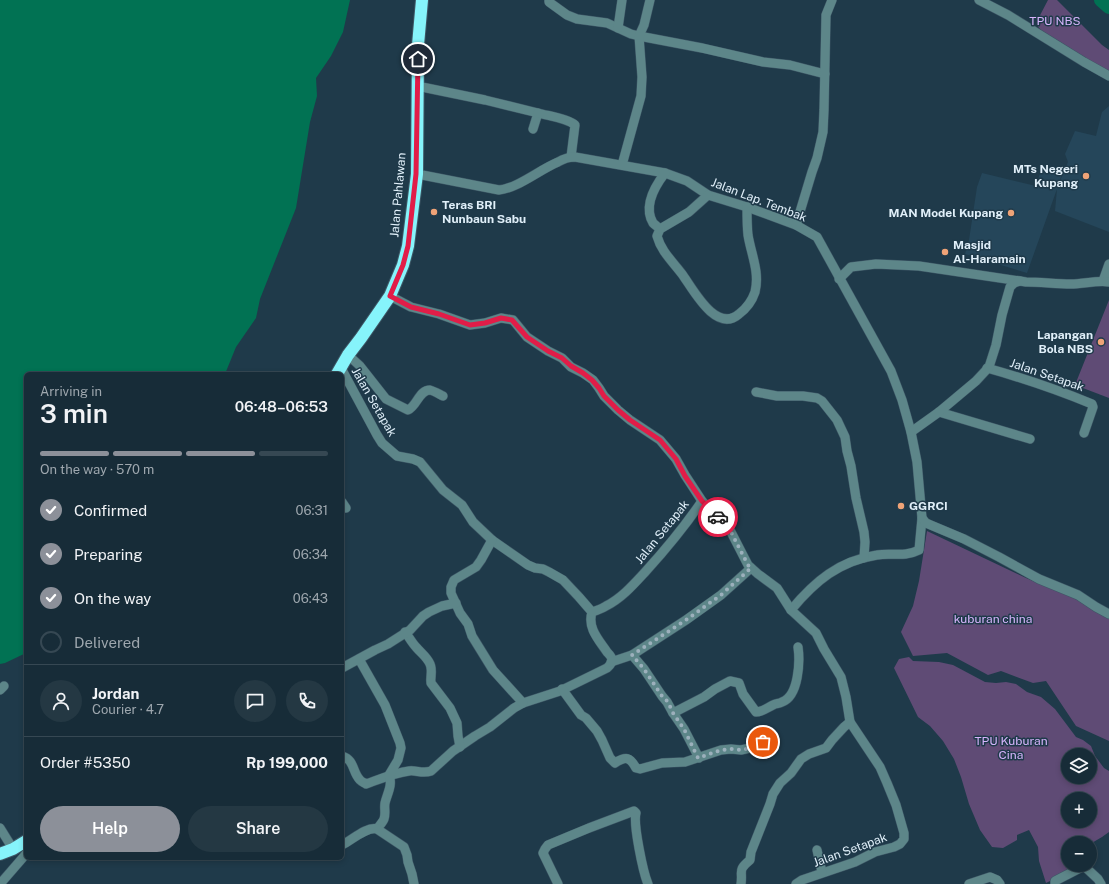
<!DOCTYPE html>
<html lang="en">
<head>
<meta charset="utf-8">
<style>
	body { margin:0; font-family:"Public Sans",sans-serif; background:#243843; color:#f1f3f6; height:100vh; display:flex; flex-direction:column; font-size:15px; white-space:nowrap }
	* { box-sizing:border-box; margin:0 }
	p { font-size:13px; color:#9ea7ae }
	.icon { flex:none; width:22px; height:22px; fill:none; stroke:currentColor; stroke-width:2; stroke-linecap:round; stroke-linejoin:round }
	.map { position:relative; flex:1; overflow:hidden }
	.drawer { position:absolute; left:24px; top:372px; width:320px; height:488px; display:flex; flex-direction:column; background:#172c38; border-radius:6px; box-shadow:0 2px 6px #0003,0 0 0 1px #364853 }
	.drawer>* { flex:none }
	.tools { position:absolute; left:1061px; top:748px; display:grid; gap:8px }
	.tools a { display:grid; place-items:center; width:36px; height:36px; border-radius:50%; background:#172c38; box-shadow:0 2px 6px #0003,0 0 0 1px #364853; font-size:20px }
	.pin { position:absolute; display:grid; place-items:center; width:34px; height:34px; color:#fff; margin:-17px; border:2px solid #fff; border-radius:50%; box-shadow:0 1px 4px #0007 }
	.courier { position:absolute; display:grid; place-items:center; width:40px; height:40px; margin:-20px; border:3px solid #e11d48; border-radius:50%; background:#fff; color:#222; box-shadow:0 1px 5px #0007 }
	.headline em { font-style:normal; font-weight:600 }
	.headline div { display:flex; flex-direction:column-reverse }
	.headline { display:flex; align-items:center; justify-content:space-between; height:68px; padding:0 16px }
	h1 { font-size:26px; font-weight:600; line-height:30px }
	.bar { display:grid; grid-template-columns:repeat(4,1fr); gap:6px 4px; align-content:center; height:48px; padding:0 16px }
	.bar i { height:5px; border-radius:3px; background:#364853 }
	.bar .selected { background:#8c9099 }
	.bar p { grid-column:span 4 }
	.line { display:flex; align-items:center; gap:10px; padding:0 16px; border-top:1px solid #364853 }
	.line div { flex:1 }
	.round { display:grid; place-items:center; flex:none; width:42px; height:42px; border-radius:21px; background:#243843 }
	ol { padding:0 16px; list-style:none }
	li { display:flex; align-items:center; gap:12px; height:44px }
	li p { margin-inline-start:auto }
	li .icon { padding:4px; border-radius:50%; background:#8c9099; color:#fff; stroke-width:4 }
	li:last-child { color:#9ea7ae }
	li i { width:22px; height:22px; border:2px solid #364853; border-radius:50% }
	.button { display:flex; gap:8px; margin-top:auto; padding:8px 16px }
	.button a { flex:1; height:46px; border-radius:24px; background:#8c9099; color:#fff; font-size:16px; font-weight:600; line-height:46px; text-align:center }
	.button a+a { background:#243843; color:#f1f3f6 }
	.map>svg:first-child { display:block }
	.built { fill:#25465a }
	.green { fill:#5f4b75; fill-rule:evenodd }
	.water { fill:#017253 }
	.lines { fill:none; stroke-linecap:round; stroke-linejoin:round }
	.river { stroke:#017253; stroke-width:14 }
	.minor-casing { stroke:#3e5766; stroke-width:10 }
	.highway-casing { stroke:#3e5766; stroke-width:14 }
	.minor { stroke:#5d8689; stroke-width:9 }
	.highway { stroke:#86f4fb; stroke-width:12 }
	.done { stroke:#9cb0bc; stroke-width:4; stroke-dasharray:0 7.2 }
	.route { stroke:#e11d48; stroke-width:5 }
	.poi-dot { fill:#efa377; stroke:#1f3a4a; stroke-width:1.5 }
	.labels { text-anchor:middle; stroke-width:3; stroke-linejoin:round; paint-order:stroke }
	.park-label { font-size:12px; fill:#d7b4fc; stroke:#1f3a4a }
	.poi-label { font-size:12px; font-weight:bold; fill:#e0eff9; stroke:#1f3a4a; text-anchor:end }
	.street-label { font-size:12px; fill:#e0eff9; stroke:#1f3a4a }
</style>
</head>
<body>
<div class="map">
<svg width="1109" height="884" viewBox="0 0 1109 884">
	<rect width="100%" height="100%" fill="#1f3a4a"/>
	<!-- built -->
	<polygon class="built" points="1109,106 1109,232 1055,211 1057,189 1027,273 965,254 969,240 977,187 982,173 1036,186 1041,170 1065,166 1057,188 1068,162 1065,154 1075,131 1096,136 1102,112"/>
	<!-- green -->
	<g class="green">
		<polygon points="1048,0 1057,0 1102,45 1109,50 1109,76 1050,38 1039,28 1036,23"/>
		<polygon points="1109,300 1109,398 1075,385"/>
		<polygon points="927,531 1026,578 1074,598 1109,619 1109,741 1076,726 1046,681 1033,683 1001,671 988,675 947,653 913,656 901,632 913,606 919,581"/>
		<path d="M909 657 913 661 939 662 953 665 985 682 996 683 1006 682 1016 684 1027 692 1041 697 1055 709 1076 737 1083 740 1091 746 1095 756 1104 768 1109 771V832L1102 837 1090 844 1068 843V865H1076L1066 873 1046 883 1039 861 1038 847 1029 830 1017 835V840L1003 848 992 847 980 830 969 804 961 777 954 759 943 741 930 726 918 717 894 668 899 659ZM1068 755H1090V777H1068ZM1068 799H1090V821H1068Z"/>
	</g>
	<!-- water -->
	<polygon class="water" points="0,0 350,0 343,32 331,56 316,78 317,96 310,122 296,208 260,299 256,318 236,347 225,374 26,374 26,653 5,663 0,664"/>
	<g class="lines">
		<!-- river -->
		<polyline class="river" points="1101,0 1109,7"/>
		<!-- minor casing -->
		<g class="minor-casing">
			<g id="minor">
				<polyline points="549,0 549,2 567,15 577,19 607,23 631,34 639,36 702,48 763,62 790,65 825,74"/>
				<polyline points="979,0 1008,15 1084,62 1109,76"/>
				<polyline points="618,28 622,0"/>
				<polyline points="417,86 485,100 538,113 533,129"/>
				<path d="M538 113C548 116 567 118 575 125L571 157"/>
				<polyline points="622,165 641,96 642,77 639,36 644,25 650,0"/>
				<path d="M417 174 499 190C518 188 539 170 558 162 563 159 569 157 575 157L665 173 687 181 708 195 747 207 796 225 817 237 891 371 902 400 911 432 917 462 922 518 919 550C903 558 893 552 877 555 839 561 815 581 791 610"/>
				<path d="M708 195 689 212 660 229 657 236C661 251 673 262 682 274 693 289 716 334 739 314 747 308 752 301 755 292 760 272 751 254 748 235 747 226 747 216 747 207"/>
				<polyline points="796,225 812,172 817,158 823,132 824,110 826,15 832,0"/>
				<path d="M660 229C658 227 655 225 653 223 643 206 655 186 665 173"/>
				<polyline points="839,279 851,267 876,264 919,266 1020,281"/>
				<polyline points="1103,281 1109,264"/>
				<polyline points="390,296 411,307 439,314 470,325 485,323 501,318 513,320 527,337 548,351 562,358 571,367 583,373 593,380 599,388 604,396 618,410 630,420 660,440 676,459 685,475 702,501 730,530 748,565 758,574 777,588 791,610 816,633 824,649 841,677 846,697 850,722 880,767 887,783 896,805 904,833 904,839 900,844 894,847 875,852 855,862 802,880 796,884"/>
				<path d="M348 355 360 366 386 399 408 410C417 406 419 390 430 390 434 391 439 394 443 396"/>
				<path d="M341 368 377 435 382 443 397 456 413 459 420 462 443 490 462 505 473 522 492 540 528 565 535 568 543 569 549 572 563 580 579 597 592 612C587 628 599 640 607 652 609 654 612 657 612 660 612 664 609 666 607 668L560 691 523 703 514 708 490 727 475 736 453 751 431 771C423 774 416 770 409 771 394 773 380 779 366 784 365 783 360 781 360 780 352 772 355 760 342 756"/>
				<path d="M987 368C1023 378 1058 390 1092 404L1093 407 1084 433"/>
				<polyline points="756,392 777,396 803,396 817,398 822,401 837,420 845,437 847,451 851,466 856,498 864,532 865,542 864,558"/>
				<polyline points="939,412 1030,439"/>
				<path d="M911 432 939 412 976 381 989 367 996 345 1002 315 1010 287 1014 283 1020 281 1026 282C1041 282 1056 284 1071 284 1083 284 1098 280 1109 282"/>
				<polyline points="342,502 346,508"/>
				<polyline points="922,518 926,523 933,526 964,539 999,557 1039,579 1078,595 1096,607 1109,614"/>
				<polyline points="492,540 481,560 476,567 454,580 451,587 451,593 460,613 468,624 472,636 493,670 523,703"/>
				<path d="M592 612C597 610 602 609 606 606 622 598 634 584 646 571 666 549 685 526 702 501"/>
				<path d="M405 632C409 637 412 643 416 647 421 653 427 657 430 664 433 671 430 677 431 683L450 708 457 723 458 736 460 747"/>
				<polyline points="632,655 644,669 662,696 667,702 673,713 684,729 699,758"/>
				<path d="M359 659 385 705 400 743 401 748 398 760 389 775C393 785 387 794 385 803 384 808 386 814 384 819 383 822 379 826 377 829"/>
				<polyline points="611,662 632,655 686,620 721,595 751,568"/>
				<polyline points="342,668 375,650 388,644 410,630 423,616 429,612 442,606 456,603"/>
				<path d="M562 689 581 715 586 718 597 731 602 740 610 758 615 763C626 756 630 757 636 768L640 769 662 763 685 762 721 750 731 749 741 750 750 748 763 743"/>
				<polyline points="0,690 4,686"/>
				<path d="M673 713 704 697 715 689 730 681 739 683 743 694 756 712C762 712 767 708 773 705 776 703 779 704 782 702 799 696 800 661 798 647"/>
				<polyline points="0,828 13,849"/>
				<path d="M342 845C352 840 367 826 377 829L404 847 407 855 408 862 412 874 414 884"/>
				<polyline points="817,850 822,872"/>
				<polyline points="0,884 26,854"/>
				<path d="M558 884 543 853 545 849 548 845 589 828 634 811 636 813C633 824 643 872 648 884"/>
				<path d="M741 884C743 870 737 871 750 860L751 852 770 804 773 794 780 783 791 773 801 759 809 754 826 748 832 740 844 727 850 722"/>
				<polyline points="969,884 990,877 997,880 1000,884"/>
				<polyline points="1055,884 1055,881 1084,866 1098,879 1101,884"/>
			</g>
		</g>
		<!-- highway casing -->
		<g class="highway-casing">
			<g id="highway">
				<polyline points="337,374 348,355 361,338 390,296 403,265 408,246 417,174 418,45 422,0"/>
				<polyline points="0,854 13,849 26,841"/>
			</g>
		</g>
		<!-- minor -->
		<use href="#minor" class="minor"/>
		<!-- highway -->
		<use href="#highway" class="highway"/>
	</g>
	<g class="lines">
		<!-- done -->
		<polyline class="done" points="718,517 730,530 748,565 751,568 721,595 686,620 632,655 644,669 662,696 668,702 673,713 684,729 698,758 721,750 731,749 741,750 750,748 763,742"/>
		<!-- route -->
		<polyline class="route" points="418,59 416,174 408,246 403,265 390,296 411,307 439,314 470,325 485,323 501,318 512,320 527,337 548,351 562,358 571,366 583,373 592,380 599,388 604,396 618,410 630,420 660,440 676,459 685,476 702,501 718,517"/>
	</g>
	<!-- markers -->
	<g class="poi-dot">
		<circle cx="1086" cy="176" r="4"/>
		<circle cx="434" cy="212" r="4"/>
		<circle cx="1011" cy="213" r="4"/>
		<circle cx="945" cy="252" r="4"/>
		<circle cx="1101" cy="342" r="4"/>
		<circle cx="901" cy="506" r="4"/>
	</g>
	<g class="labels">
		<!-- park labels -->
		<g class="park-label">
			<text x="1055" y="25">TPU NBS</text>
			<text x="993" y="623">kuburan china</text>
			<text x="1011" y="745">TPU Kuburan<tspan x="1011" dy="14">Cina</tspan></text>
		</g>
		<!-- poi labels -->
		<g class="poi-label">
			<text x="1078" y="173">MTs Negeri<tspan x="1078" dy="14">Kupang</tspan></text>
			<text x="442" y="209" text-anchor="start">Teras BRI<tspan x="442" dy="14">Nunbaun Sabu</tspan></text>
			<text x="1003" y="217">MAN Model Kupang</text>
			<text x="953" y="249" text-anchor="start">Masjid<tspan x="953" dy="14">Al-Haramain</tspan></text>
			<text x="1093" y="339">Lapangan<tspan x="1093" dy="14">Bola NBS</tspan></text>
			<text x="909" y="510" text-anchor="start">GGRCI</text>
		</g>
		<!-- street labels -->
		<g class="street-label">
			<text transform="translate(398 195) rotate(-85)" y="4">Jalan Pahlawan</text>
			<text transform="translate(759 200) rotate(21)" y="4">Jalan Lap. Tembak</text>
			<text transform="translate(1047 375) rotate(19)" y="4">Jalan Setapak</text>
			<text transform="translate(374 402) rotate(60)" y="4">Jalan Setapak</text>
			<text transform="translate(662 532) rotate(-51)" y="4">Jalan Setapak</text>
			<text transform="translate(850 850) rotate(-20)" y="4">Jalan Setapak</text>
		</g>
	</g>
</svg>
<div class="tools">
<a><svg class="icon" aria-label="layers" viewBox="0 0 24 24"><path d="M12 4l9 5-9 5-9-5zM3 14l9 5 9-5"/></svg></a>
<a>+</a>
<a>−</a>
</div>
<div class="pin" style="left:763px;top:742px;background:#ea580c"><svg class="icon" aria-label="bag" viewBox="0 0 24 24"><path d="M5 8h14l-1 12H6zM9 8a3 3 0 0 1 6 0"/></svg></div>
<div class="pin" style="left:418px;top:59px;background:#1f2937"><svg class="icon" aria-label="home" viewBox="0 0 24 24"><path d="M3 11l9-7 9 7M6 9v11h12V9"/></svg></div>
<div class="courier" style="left:718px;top:517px"><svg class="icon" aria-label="car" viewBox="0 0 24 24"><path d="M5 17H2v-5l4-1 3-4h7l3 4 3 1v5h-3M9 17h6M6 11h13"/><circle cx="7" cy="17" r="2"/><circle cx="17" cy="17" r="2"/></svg></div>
<section class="drawer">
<div class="headline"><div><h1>3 min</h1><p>Arriving in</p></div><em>06:48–06:53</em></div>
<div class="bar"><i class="selected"></i><i class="selected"></i><i class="selected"></i><i></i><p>On the way · 570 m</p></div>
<ol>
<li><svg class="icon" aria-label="check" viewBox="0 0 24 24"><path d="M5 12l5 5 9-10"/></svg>Confirmed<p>06:31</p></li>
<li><svg class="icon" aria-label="check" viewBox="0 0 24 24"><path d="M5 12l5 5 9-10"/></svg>Preparing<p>06:34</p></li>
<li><svg class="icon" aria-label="check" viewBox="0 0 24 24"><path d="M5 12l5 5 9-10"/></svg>On the way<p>06:43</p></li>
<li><i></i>Delivered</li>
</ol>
<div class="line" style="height:72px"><a class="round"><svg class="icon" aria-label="person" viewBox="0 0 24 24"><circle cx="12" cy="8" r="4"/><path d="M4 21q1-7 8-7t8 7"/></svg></a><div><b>Jordan</b><p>Courier · 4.7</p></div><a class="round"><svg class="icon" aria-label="chat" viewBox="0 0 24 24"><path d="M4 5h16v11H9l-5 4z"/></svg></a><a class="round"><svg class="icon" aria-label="phone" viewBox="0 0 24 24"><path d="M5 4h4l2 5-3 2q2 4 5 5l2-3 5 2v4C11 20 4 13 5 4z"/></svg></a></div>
<div class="line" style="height:52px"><div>Order #5350</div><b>Rp 199,000</b></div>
<div class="button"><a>Help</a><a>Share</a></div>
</section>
</div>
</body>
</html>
